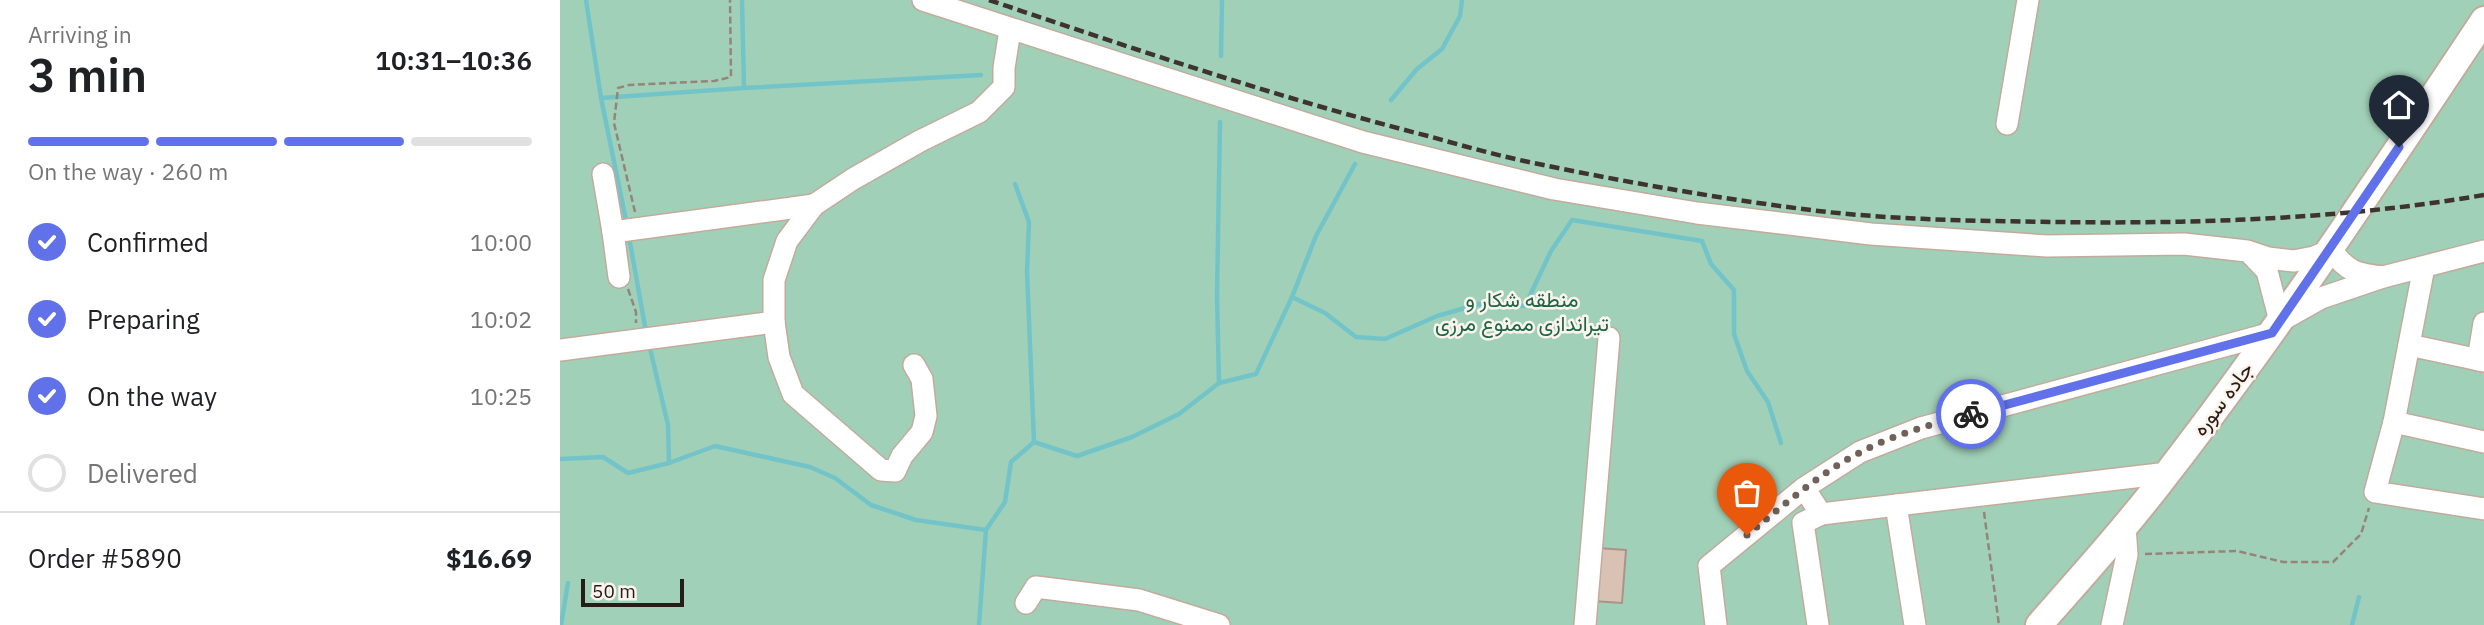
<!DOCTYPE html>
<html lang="en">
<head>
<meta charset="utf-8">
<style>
	body { margin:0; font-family:"IBM Plex Sans",Vazirmatn,sans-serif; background:#f2f2f2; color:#202124; height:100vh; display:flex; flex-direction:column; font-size:26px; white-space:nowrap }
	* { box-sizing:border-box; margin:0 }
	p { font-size:23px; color:#757577 }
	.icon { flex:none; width:38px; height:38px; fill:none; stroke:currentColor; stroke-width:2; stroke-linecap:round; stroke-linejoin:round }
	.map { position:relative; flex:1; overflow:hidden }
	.drawer { display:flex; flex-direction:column; background:#fff; width:560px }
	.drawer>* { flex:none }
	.scale { position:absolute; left:21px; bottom:18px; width:103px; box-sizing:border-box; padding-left:7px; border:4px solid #251d17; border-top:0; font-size:19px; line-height:24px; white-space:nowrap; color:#251d17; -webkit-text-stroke:5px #fdf3ed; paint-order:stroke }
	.pin { position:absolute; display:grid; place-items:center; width:60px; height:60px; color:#fff; margin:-72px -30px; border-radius:50% 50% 50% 0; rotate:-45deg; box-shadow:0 0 7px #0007 }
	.pin .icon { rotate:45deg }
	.courier { position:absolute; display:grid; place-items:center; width:70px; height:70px; margin:-35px; border:5px solid #6171e9; border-radius:50%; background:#fff; color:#222; box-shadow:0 2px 9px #0007 }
	.overview em { font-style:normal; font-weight:600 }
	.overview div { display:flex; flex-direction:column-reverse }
	.overview { display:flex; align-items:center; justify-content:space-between; height:119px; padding:0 28px }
	h1 { font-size:46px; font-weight:600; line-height:52px }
	.bar { display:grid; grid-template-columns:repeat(4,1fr); gap:10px 7px; align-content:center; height:84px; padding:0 28px }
	.bar i { height:9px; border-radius:5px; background:#e0e0e0 }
	.bar .current { background:#6171e9 }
	.bar p { grid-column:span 4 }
	.line { display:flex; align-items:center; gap:18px; padding:0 28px; border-top:2px solid #e0e0e0 }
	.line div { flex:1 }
	ol { padding:0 28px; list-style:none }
	li { display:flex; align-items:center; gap:21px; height:77px }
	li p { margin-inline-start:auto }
	li .icon { padding:7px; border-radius:50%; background:#6171e9; color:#fff; stroke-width:4 }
	li:last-child { color:#757577 }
	li i { width:38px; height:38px; border:4px solid #e0e0e0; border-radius:50% }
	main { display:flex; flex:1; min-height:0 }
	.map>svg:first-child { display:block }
	.green { fill:#a1d0b8 }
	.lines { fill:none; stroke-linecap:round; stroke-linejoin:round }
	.stream { stroke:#73c4c9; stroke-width:4.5 }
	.building { fill:#d9c2b3; stroke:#aa9486; stroke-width:2 }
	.minor-casing { stroke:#c2ab9d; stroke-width:24 }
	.major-casing { stroke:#c2ab9d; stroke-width:30 }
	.path { stroke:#95847a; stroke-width:2.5; stroke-dasharray:7 3.5; stroke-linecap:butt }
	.minor { stroke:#fff; stroke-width:21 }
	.major { stroke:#fff; stroke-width:26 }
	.rail { stroke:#3e342d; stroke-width:4.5; stroke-dasharray:10 5; stroke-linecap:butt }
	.done { stroke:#706259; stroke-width:7; stroke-dasharray:0 12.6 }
	.route { stroke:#6171e9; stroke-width:9 }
	.labels { text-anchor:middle; stroke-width:5; stroke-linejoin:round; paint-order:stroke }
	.park-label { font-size:21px; fill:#1b6648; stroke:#fdf3ed }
	.street-label { font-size:21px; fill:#251d17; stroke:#fdf3ed }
</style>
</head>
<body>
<main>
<section class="drawer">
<div class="overview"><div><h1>3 min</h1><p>Arriving in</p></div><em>10:31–10:36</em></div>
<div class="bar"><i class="current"></i><i class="current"></i><i class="current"></i><i></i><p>On the way · 260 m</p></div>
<ol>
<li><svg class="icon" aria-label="check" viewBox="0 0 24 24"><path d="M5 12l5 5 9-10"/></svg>Confirmed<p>10:00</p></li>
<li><svg class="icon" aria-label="check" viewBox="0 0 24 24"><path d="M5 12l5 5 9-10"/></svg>Preparing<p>10:02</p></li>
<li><svg class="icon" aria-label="check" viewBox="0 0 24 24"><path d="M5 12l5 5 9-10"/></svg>On the way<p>10:25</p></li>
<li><i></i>Delivered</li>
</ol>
<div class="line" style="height:91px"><div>Order #5890</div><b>$16.69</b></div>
</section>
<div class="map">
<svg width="1924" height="625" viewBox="0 0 1924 625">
	<rect width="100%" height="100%" fill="#fbe3d4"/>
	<!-- green -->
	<rect class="green" x="0" y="0" width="1924" height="625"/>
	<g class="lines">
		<!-- stream -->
		<g class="stream">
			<polyline points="26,0 41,98 67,225"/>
			<polyline points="661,56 662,0"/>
			<polyline points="184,88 421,75"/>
			<polyline points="41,98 184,88 182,0"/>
			<polyline points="831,100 857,69 882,49 900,16 902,0"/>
			<polyline points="455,184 469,222 467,272 474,442"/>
			<polyline points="69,237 86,332"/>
			<polyline points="732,297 765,313 796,337 825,339 877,316 919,304 965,306 991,251 1012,220 1142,241 1151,264 1174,290 1174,334 1187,371 1208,402 1221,443"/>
			<polyline points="89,344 108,425 109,463"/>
			<polyline points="659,383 657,295 660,122"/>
			<polyline points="0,459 43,457 68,473 109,463 155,446 250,467 275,478 311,505 356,520 426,530"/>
			<polyline points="1,625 8,583"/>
			<polyline points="419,625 426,530 445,502 451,462 474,442 517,456 572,437 619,414 659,383 696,374 732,297 756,236 795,164"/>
			<polyline points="1792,625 1799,597"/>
		</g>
	</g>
	<!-- building -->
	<polygon class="building" points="1037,548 1066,550 1062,603 1033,601"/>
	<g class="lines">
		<!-- minor casing -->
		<g class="minor-casing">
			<g id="minor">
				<path d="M363 0 803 142 994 189 1137 213 1311 234 1487 246 1624 244 1687 251 1708 258 1734 261 1754 257 1771 250C1788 272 1796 274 1823 277"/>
				<polyline points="1447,124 1468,0"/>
				<polyline points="43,174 53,232 254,205"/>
				<polyline points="53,232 59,277"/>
				<polyline points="1689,252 1707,271 1720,321 1761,298 1823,277 1924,251"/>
				<polyline points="1864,267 1834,422 1815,492 1924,509"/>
				<polyline points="1849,345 1924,361"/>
				<polyline points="0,350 214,322"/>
				<polyline points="1918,360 1924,323"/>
				<polyline points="354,365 362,379 366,416 362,432 342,456 335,471 321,470 233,394 219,357 214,322 214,280 227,241 254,205 293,179 360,141 419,112 444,87 444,68 450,30"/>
				<polyline points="1834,422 1924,442"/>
				<polyline points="1244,488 1261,514 1608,473"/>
				<polyline points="1336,505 1355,625"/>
				<polyline points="466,603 476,587 579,600 659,625"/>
				<polyline points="1025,625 1049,338"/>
				<polyline points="1156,625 1149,566 1244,488 1300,452 1361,428 1712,333"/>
				<polyline points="1258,625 1243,523 1261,514"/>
				<polyline points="1552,625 1567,555 1565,526"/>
			</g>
		</g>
		<!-- major casing -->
		<g class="major-casing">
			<path id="major" d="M1479 625C1523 575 1568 525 1609 471 1721 326 1822 173 1924 20"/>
		</g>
		<!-- path -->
		<g class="path">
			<polyline points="75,212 54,123 58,88 69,85 154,81 171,77 170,0"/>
			<polyline points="68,289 76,312 76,323"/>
			<polyline points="1424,512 1439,625"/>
			<polyline points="1585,554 1677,551 1723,562 1773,562 1801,534 1809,508"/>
		</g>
		<!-- minor -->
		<use href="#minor" class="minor"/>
		<!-- major -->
		<use href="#major" class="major"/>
		<!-- rail -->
		<path class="rail" d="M429 0C574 49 719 98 868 136 900 145 932 154 964 161 1064 182 1166 200 1267 212 1343 220 1420 221 1496 222 1639 224 1783 219 1924 195"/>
	</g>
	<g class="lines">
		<!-- done -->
		<path class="done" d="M1187 535C1223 506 1258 474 1299 453 1334 434 1373 424 1411 414"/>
		<!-- route -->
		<polyline class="route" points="1411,414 1712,333 1839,147"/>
	</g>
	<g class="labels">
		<!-- park labels -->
		<g class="park-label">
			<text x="962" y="307">منطقه شکار و<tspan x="962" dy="24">تیراندازی ممنوع مرزی</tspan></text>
		</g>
		<!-- street labels -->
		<g class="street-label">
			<text transform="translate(1663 399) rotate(-53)" y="7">جاده سوره</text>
		</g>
	</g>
</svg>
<div class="scale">50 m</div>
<div class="pin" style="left:1187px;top:535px;background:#ea580c"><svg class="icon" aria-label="bag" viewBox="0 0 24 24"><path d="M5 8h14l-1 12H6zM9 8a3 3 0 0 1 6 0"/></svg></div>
<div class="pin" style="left:1839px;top:147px;background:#1f2937"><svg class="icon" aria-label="home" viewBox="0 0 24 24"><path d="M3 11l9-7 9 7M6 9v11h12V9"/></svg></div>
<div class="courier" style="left:1411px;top:414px"><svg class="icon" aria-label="bike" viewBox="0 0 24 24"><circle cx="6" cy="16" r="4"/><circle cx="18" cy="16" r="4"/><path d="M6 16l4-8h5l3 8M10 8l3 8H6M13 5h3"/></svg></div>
</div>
</main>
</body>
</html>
